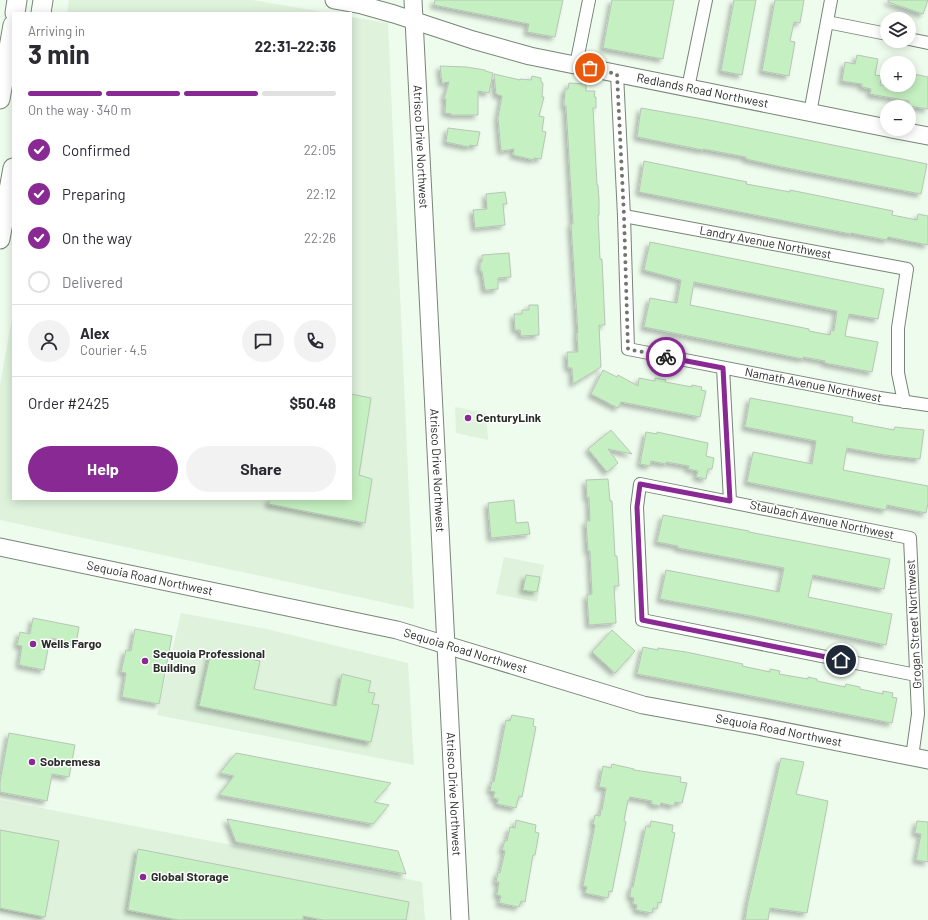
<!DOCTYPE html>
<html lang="en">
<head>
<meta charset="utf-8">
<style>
	body { margin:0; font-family:Barlow,sans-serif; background:#f2f2f3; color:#2b2b33; height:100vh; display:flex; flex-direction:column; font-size:15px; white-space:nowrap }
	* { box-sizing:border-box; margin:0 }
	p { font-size:13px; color:#7c7c81 }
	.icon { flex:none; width:22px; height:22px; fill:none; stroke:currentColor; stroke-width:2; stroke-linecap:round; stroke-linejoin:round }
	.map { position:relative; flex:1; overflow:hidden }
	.panel { position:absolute; left:12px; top:12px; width:340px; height:488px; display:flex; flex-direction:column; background:#fff; border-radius:0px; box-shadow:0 2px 10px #0003 }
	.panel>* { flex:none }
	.buttons { position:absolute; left:880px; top:12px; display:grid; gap:8px }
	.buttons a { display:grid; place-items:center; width:36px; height:36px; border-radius:50%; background:#fff; box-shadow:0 2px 10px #0003; font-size:20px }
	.pin { position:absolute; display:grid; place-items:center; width:34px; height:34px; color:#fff; margin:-17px; border:2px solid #fff; border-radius:50%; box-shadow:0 1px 4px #0007 }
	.courier { position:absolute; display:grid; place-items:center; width:40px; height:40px; margin:-20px; border:3px solid #882994; border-radius:50%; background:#fff; color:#222; box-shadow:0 1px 5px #0007 }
	.headline em { font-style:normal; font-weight:700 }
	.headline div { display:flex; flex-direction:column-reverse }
	.headline { display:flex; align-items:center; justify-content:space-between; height:68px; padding:0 16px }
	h1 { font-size:26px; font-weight:700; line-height:30px }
	.bar { display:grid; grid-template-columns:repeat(4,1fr); gap:6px 4px; align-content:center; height:48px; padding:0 16px }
	.bar i { height:5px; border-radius:3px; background:#e1e1e2 }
	.bar .active { background:#882994 }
	.bar p { grid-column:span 4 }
	.line { display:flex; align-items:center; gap:10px; padding:0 16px; border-top:1px solid #e1e1e2 }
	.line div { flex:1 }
	.round { display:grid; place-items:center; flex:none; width:42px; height:42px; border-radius:21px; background:#f2f2f3 }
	ol { padding:0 16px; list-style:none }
	li { display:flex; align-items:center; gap:12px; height:44px }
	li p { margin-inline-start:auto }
	li .icon { padding:4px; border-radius:50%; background:#882994; color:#fff; stroke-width:4 }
	li:last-child { color:#7c7c81 }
	li i { width:22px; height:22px; border:2px solid #e1e1e2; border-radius:50% }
	.primary-button { display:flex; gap:8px; margin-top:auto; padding:8px 16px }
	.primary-button a { flex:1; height:46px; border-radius:24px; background:#882994; color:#fff; font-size:16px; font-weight:700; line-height:46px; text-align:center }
	.primary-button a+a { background:#f2f2f3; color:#2b2b33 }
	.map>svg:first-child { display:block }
	.built { fill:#def2dc }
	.building { fill:#c5f0c1; stroke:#b8c5b7; fill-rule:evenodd; filter:url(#shadow) }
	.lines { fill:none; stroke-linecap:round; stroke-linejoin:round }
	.street-casing { stroke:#788577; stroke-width:14 }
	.secondary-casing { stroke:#788577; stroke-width:19 }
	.primary-casing { stroke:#788577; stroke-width:21 }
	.street { stroke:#fff; stroke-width:12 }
	.secondary { stroke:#fff; stroke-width:17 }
	.primary { stroke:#fff; stroke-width:19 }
	.done { stroke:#6e766d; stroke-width:4; stroke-dasharray:0 7.2 }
	.route { stroke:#882994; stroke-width:5 }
	.poi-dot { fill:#882994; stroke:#fff; stroke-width:1.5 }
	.labels { text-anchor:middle; stroke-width:3; stroke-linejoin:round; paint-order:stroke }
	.street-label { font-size:12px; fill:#292e28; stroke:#fff }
	.poi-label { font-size:12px; font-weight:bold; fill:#292e28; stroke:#fff; text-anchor:start }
</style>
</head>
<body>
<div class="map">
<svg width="928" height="920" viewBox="0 0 928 920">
	<defs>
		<filter id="shadow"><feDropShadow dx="-3.5" dy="3.5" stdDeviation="2" flood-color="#0004"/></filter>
	</defs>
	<rect width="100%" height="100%" fill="#eefced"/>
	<!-- built -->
	<g class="built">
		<polygon points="69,0 253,0 329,13 67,13"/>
		<polygon points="351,17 388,23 414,609 0,520 0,385 13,312 13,499 351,499"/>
		<polygon points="455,407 486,413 488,440 456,433"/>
		<polygon points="504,557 544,565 537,602 496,594"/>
		<polygon points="181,613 262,628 408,663 414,765 157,715"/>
		<polygon points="0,800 422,882 425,920 44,920 0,911"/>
	</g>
	<!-- building -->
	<g class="building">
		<polygon points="435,0 563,0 555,37 527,32 529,24 434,5"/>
		<polygon points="612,0 674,0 663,59 603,48"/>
		<polygon points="734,0 756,0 742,75 721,71"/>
		<polygon points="775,0 804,0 800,23 794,22 790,41 795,42 789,76 762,71"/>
		<polygon points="888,0 928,0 923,14 888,2"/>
		<polygon points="857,55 878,59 875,75 882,76 880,85 909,85 909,73 928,77 928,109 909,106 909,101 870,94 871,89 862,87 862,84 842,81 845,62 855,64"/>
		<polygon points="440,66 466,67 485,70 485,71 493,73 489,93 478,91 478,115 451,115 452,114 445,113 446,99 444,99 449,82 442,83"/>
		<polygon points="494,74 520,80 520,79 531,80 532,76 541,78 541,82 543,83 542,97 544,97 539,116 544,117 542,131 546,132 541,159 534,158 534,160 513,155 514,149 501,151 498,118 502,96 496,94"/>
		<polygon points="569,83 586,84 586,91 595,91 594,97 596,97 596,108 593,108 597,185 598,185 599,200 599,215 598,215 600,259 602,259 605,325 599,325 601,367 573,384 572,368 568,368 567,352 578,352 577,333 578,333 572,239 571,224 573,224 566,106 564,106 565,89 568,89"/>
		<polygon points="641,108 709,120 927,164 921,194 782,167 746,159 746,157 703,149 703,150 637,137"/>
		<polygon points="448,128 480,132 477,146 470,145 469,147 446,142"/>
		<polygon points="644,161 747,182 746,184 790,192 790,190 893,211 892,215 917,220 918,214 928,216 928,245 888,237 887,240 851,233 851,234 639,192"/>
		<polygon points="505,192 507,204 503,204 505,225 475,228 473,210 487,209 486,194"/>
		<path d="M650 242 884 289 878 319 849 314 845 336 878 342 872 372 825 363V361L803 357V359L644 327 650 298 677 303 681 280 644 270ZM694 282 837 311 834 331 831 330 830 335 809 331V329L690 305Z"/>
		<polygon points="509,253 511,277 498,278 498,289 485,290 482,271 480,271 480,262 482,262 482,255"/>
		<polygon points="529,305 538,305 539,335 521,336 520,330 515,330 514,314 522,314 522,310 529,310"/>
		<polygon points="603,370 617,377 618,375 638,386 639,378 655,381 655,378 666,380 665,382 692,387 692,385 702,387 701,390 706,391 700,417 621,402 618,408 591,394"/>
		<polygon points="351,394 371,398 359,475 372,479 365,523 269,504 269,499 351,499"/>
		<polygon points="750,398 853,417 852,422 894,430 895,427 924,430 920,459 885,455 847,448 843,470 928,486 928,503 926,513 887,505 886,510 747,482 753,452 812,464 816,441 745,427"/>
		<polygon points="611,430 632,454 608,449 618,463 607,472 588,449"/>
		<polygon points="646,432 657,434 657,432 708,443 706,456 714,458 712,469 708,469 706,479 696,477 698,471 688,469 689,466 666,462 666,464 651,461 650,466 640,464"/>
		<polygon points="608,479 610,501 612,501 615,556 617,556 619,586 614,586 616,623 589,625 587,595 592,594 590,551 588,551 586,521 590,521 589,497 587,498 586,480"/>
		<polygon points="514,500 516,523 528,522 530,534 491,538 488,503"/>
		<polygon points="663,515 749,531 749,532 890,559 884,589 813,575 808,597 892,614 886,645 752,616 660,599 666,570 779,592 784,568 678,548 678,546 657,542"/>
		<polygon points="526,575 540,577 537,592 523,590"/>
		<polygon points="33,618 79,627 76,643 50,638 44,670 19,665 22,646 17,645 20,632 30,634"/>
		<polygon points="135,629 172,636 159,704 122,697 126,673 121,672 126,650 131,651"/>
		<polygon points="612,630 635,651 615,673 592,652"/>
		<polygon points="643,647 658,650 658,648 686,652 743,664 742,666 770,672 770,669 780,671 779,674 808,679 808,677 817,679 817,681 845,687 846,684 860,687 860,689 883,694 883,691 893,693 892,697 897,698 892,723 637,674"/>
		<polygon points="211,651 260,661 254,689 336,706 342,674 371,681 368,692 375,693 372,704 379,705 371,742 199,706"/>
		<polygon points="512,715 534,719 533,726 536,727 522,797 519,796 516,808 497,804 498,799 493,798 495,792 490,791 492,781 494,782 506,720 510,721"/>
		<polygon points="9,733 75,745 69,777 52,774 47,801 0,792 0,782"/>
		<polygon points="236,753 391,783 374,802 389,805 373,824 219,795 234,776 220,773"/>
		<polygon points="781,758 804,762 796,794 828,801 807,913 770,908 768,920 745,920 748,902"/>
		<polygon points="612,764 634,769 634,770 681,777 680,782 687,783 682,803 675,802 674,806 661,803 660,806 651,804 652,801 630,797 629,800 628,800 624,821 626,822 612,892 609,891 608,898 585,893 587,887 583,886 595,825 593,824 595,815 600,816 601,809 602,810 606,788 599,787 603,766 611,768"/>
		<polygon points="227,819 398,851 406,874 236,842"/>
		<polygon points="516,820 536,825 535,832 539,833 535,855 533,855 525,902 521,901 519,907 499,903 501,896 497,895 499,882 496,882 498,872 500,873 505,851 502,850 505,840 507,841 510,827 515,828"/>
		<polygon points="651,821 673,825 672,832 675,833 661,903 658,902 657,909 653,908 652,913 636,910 637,905 633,904 634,898 630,897 631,887 633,887 646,826 650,827"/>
		<polygon points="917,821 928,822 928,862 916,860 921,834 915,833"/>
		<polygon points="0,830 59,841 45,917 0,908"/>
		<polygon points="138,849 409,902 406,920 323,920 303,916 303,920 178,920 128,910"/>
	</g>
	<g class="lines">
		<!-- street casing -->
		<g class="street-casing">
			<g id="street">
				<polyline points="827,22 887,34"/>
				<polyline points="909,39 928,43"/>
				<polyline points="576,65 589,0"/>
				<path id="s1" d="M617 74 624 216 628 349 880 398 928 405"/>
				<polyline points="688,88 706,0"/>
				<polyline points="810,113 831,0"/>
				<path id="s2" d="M624 216 907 269 898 328V373L904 402"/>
				<polyline points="723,368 730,501"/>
				<polyline points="912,757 918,714 910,538 640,484 637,507 642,620 916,675"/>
			</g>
		</g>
		<!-- secondary casing -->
		<g class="secondary-casing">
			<g id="secondary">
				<path id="s3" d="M334 0 362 5 394 14 473 40 530 56 887 128"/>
				<path id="s4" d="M413 0 460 920"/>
				<polyline points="891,129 928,136"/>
				<path id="s5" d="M0 547 397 630 643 705 758 726 928 760"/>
			</g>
		</g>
		<!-- primary casing -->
		<g class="primary-casing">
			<g id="primary">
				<polyline points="15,13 17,0"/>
				<polyline points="41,13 43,0"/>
				<polyline points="0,99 13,25"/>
				<polyline points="0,239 13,168"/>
			</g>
		</g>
		<!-- street -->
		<use href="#street" class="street"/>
		<!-- secondary -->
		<use href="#secondary" class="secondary"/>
		<!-- primary -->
		<use href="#primary" class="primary"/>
	</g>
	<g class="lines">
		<!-- done -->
		<polyline class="done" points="590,68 617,74 624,216 628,349 666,357"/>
		<!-- route -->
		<polyline class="route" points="666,357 723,368 730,501 640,484 637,507 642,620 841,660"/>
	</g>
	<!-- markers -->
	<g class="poi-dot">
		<circle cx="468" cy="418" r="4"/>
		<circle cx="33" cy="644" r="4"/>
		<circle cx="145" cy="661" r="4"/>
		<circle cx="32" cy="762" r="4"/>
		<circle cx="143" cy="877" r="4"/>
	</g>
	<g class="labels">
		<!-- street labels -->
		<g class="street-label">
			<text dy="4" stroke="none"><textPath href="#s3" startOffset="380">Redlands Road Northwest</textPath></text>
			<text dy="4" stroke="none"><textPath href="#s4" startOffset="147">Atrisco Drive Northwest</textPath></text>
			<text dy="4" stroke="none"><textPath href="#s2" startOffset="144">Landry Avenue Northwest</textPath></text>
			<text dy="4" stroke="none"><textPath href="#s1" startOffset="464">Namath Avenue Northwest</textPath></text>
			<text dy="4" stroke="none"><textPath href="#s4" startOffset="471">Atrisco Drive Northwest</textPath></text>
			<text transform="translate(822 520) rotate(12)" y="4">Staubach Avenue Northwest</text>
			<text dy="4" stroke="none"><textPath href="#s5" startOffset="153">Sequoia Road Northwest</textPath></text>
			<text transform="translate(914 624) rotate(-93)" y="4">Grogan Street Northwest</text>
			<text dy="4" stroke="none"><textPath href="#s5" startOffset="477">Sequoia Road Northwest</textPath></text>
			<text dy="4" stroke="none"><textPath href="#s5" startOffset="801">Sequoia Road Northwest</textPath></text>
			<text dy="4" stroke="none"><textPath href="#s4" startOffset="795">Atrisco Drive Northwest</textPath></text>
		</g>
		<!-- poi labels -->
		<g class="poi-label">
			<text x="476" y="422">CenturyLink</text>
			<text x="41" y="648">Wells Fargo</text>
			<text x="153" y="658">Sequoia Professional<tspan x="153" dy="14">Building</tspan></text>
			<text x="40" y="766">Sobremesa</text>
			<text x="151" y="881">Global Storage</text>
		</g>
	</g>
</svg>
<div class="buttons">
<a><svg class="icon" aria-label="layers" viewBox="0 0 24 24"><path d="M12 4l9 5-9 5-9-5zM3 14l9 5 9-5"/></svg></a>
<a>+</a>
<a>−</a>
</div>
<div class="pin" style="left:590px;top:68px;background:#ea580c"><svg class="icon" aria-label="bag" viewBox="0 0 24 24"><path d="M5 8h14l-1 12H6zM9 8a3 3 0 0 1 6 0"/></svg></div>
<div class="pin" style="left:841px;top:660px;background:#1f2937"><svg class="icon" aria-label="home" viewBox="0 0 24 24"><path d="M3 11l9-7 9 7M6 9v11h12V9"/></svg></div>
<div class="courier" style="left:666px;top:357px"><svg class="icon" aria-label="bike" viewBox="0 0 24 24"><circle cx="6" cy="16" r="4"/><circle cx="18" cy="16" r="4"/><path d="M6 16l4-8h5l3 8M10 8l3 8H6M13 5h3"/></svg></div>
<section class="panel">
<div class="headline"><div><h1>3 min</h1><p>Arriving in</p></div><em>22:31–22:36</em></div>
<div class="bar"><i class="active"></i><i class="active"></i><i class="active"></i><i></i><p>On the way · 340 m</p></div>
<ol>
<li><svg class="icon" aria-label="check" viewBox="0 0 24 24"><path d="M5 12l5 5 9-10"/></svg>Confirmed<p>22:05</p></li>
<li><svg class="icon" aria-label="check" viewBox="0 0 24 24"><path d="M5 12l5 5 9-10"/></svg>Preparing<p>22:12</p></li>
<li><svg class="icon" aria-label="check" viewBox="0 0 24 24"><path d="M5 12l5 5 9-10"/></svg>On the way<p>22:26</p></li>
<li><i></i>Delivered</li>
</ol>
<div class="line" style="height:72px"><a class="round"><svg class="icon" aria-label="person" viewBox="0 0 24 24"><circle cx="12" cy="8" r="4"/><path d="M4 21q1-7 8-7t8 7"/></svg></a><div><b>Alex</b><p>Courier · 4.5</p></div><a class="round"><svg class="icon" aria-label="chat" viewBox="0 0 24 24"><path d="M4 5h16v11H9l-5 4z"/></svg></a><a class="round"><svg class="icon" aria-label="phone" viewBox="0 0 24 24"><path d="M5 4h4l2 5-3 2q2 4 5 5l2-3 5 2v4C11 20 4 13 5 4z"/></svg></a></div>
<div class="line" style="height:52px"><div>Order #2425</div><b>$50.48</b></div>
<div class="primary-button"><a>Help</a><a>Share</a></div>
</section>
</div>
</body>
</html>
